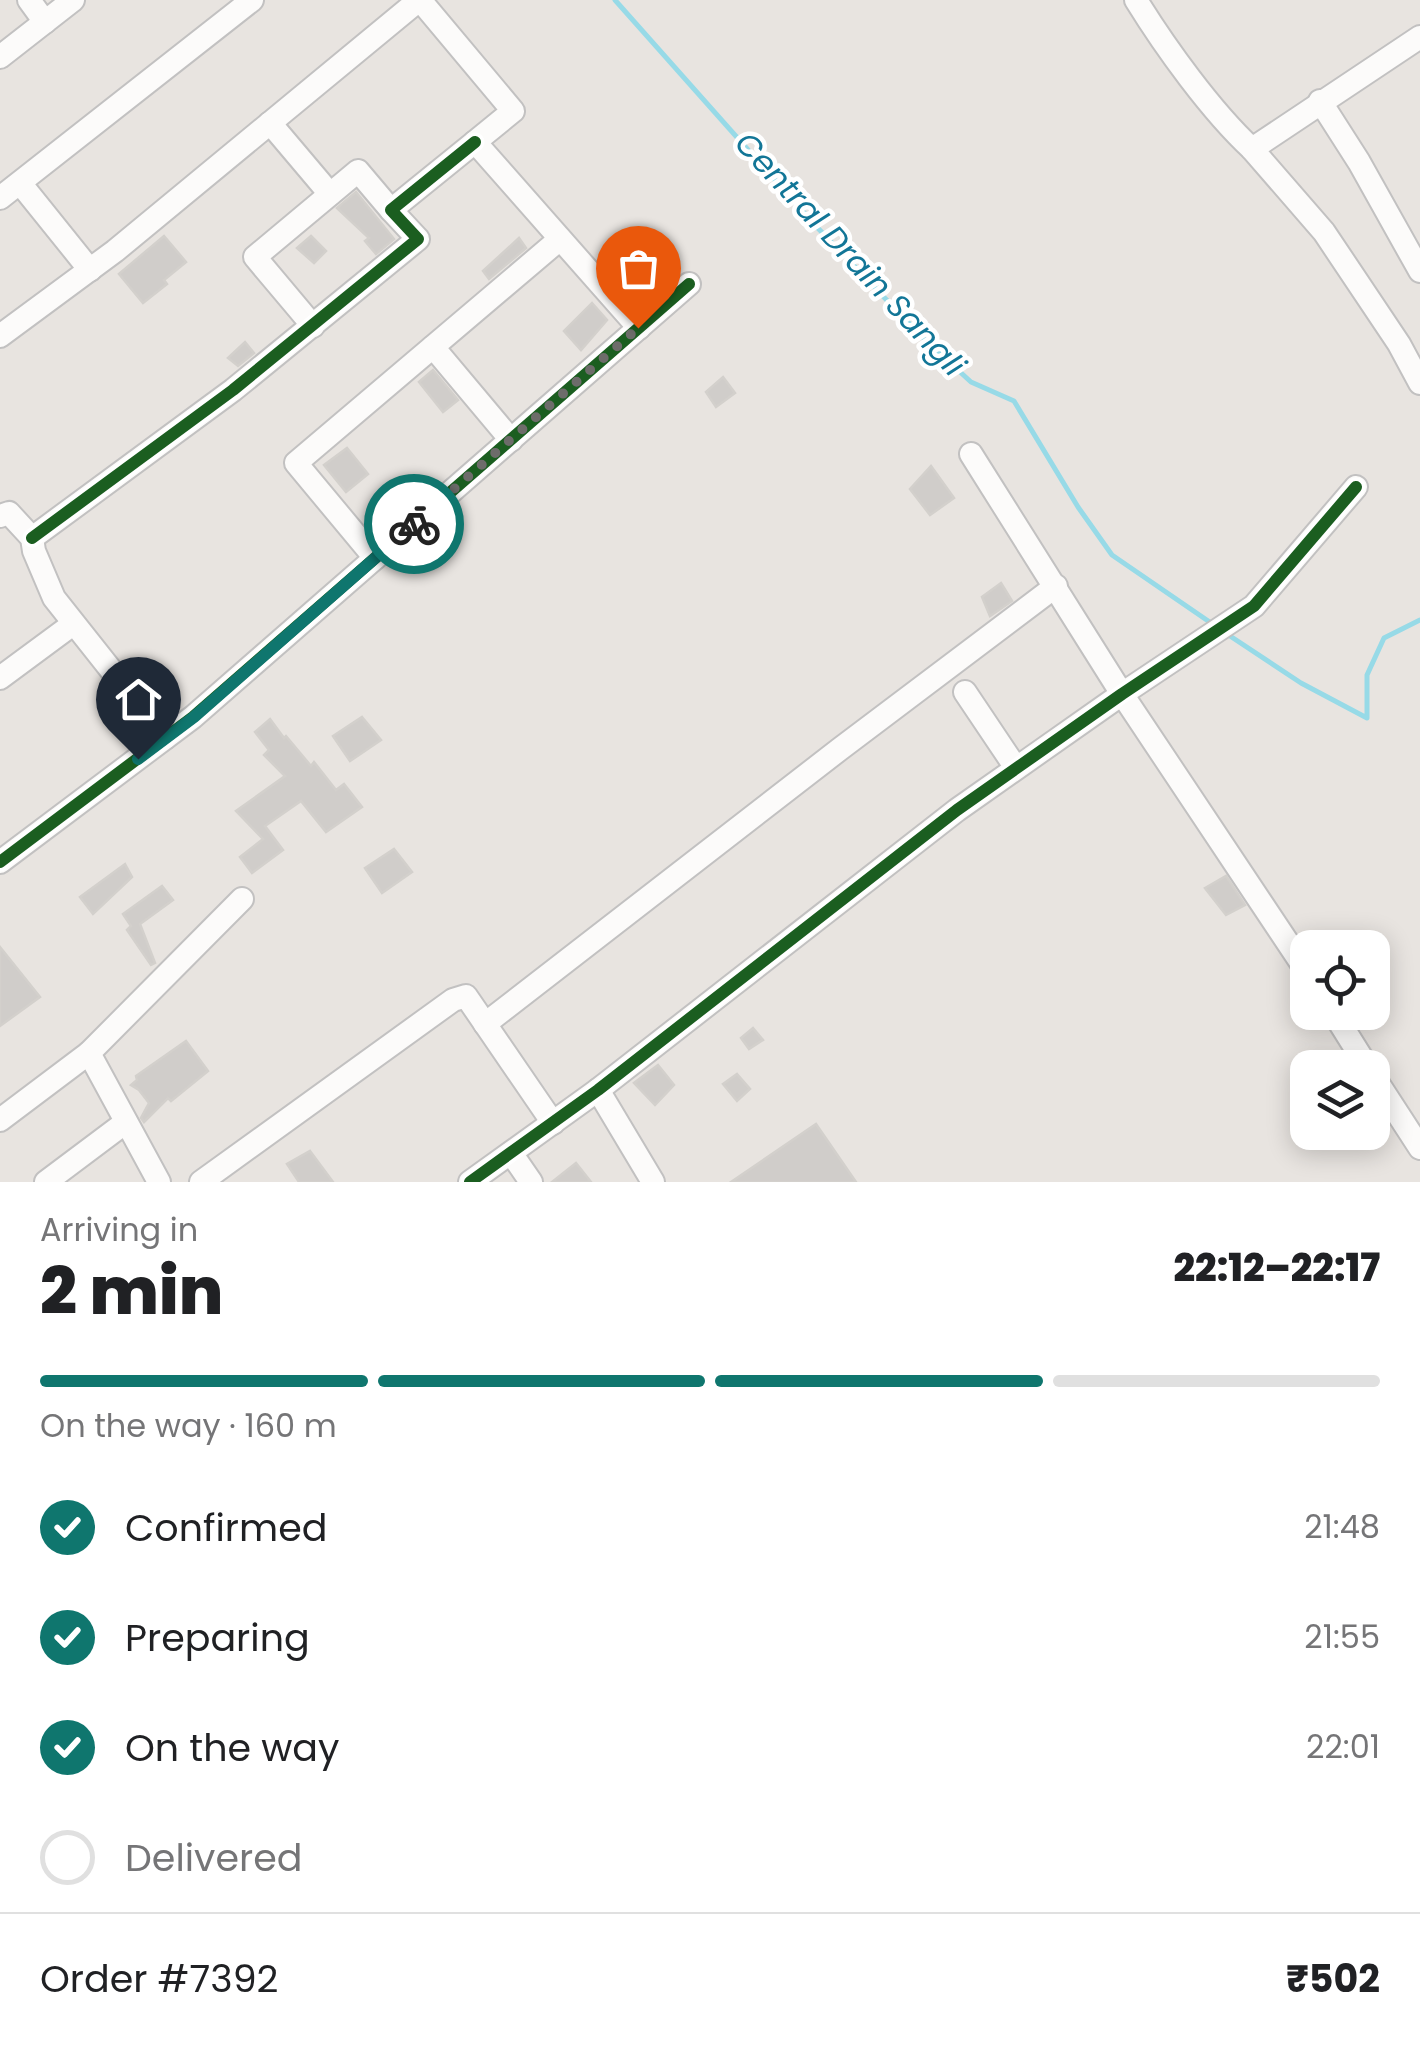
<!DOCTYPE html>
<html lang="en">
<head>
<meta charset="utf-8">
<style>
	body { margin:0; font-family:Poppins,sans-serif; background:#f2f2f2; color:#202124; height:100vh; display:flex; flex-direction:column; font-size:38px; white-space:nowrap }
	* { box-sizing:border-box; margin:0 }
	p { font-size:32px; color:#757577 }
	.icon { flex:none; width:55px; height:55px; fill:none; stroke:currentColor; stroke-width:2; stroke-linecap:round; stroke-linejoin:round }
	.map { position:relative; height:1182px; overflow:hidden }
	.side { display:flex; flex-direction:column; background:#fff; flex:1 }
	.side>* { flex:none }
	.buttons { position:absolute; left:1290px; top:930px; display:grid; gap:20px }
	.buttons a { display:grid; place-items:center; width:100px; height:100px; border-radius:20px; background:#fff; box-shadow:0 5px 25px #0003; font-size:50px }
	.pin { position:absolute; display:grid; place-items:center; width:85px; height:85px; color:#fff; margin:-102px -42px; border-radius:50% 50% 50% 0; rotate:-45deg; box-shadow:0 0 10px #0007 }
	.pin .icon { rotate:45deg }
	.courier { position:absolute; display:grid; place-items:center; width:100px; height:100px; margin:-50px; border:8px solid #0f766e; border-radius:50%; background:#fff; color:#222; box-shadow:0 2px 12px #0007 }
	.summary em { font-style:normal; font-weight:800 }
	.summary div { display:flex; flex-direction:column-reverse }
	.summary { display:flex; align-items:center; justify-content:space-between; height:170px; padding:0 40px }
	h1 { font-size:65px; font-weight:800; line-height:75px }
	.bar { display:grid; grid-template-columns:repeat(4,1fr); gap:15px 10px; align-content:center; height:120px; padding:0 40px }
	.bar i { height:12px; border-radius:8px; background:#e0e0e0 }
	.bar .selected { background:#0f766e }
	.bar p { grid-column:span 4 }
	.line { display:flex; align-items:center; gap:25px; padding:0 40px; border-top:2px solid #e0e0e0 }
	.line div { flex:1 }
	ol { padding:0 40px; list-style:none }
	li { display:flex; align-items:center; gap:30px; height:110px }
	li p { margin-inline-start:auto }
	li .icon { padding:10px; border-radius:50%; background:#0f766e; color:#fff; stroke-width:4 }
	li:last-child { color:#757577 }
	li i { width:55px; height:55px; border:5px solid #e0e0e0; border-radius:50% }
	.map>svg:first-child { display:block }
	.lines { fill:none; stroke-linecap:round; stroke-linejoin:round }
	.stream { stroke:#97dae7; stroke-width:5 }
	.building { fill:#d0cdca; stroke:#d3d0cc; stroke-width:2.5 }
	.minor-casing { stroke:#c2c1c1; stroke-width:26 }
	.minor { stroke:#fcfbfa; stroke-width:22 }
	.cycleway-casing { stroke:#fff; stroke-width:19 }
	.cycleway { stroke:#1b5e20; stroke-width:12 }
	.done { stroke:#6d6c6a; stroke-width:10; stroke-dasharray:0 18 }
	.route { stroke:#0f766e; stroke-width:12 }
	.labels { text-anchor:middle; stroke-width:9; stroke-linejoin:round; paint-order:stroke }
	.water-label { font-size:32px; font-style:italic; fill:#127697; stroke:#fff }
</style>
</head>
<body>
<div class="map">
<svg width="1420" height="1182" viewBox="0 0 1420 1182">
	<rect width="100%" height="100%" fill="#e8e4e0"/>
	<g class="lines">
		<!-- stream -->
		<g class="stream">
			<polyline points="615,0 813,223 923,338 971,382 1014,401 1078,507 1112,555 1214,625"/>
			<polyline points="1227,634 1301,683 1367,718 1367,675 1384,638 1420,620"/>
		</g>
	</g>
	<!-- building -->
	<g class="building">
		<polygon points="356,192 394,239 376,254 365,241 369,238 337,208"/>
		<polygon points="164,236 186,262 164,280 167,284 143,303 119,274"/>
		<polygon points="311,236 326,251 314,263 297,248"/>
		<polygon points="519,238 526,248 489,279 483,271"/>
		<polygon points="592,303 607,320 581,350 564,331"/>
		<polygon points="245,342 254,353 238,366 228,358"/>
		<polygon points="433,370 458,400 443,412 419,382"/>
		<polygon points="723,377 735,393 716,407 706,392"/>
		<polygon points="347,448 368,474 346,492 324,465"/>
		<polygon points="931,466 954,498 930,515 910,489"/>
		<polygon points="1001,583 1012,601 990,616 982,597"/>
		<polygon points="362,717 381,740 350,761 333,736"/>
		<polygon points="270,719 284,738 286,736 311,766 314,762 336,790 344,784 362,807 326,832 301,801 265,826 283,850 252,873 240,857 263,839 236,811 285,776 264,755 269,750 255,732"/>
		<polygon points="394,849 412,872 382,893 365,868"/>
		<polygon points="125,864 132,877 93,914 80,897"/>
		<polygon points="1226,876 1245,905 1226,915 1205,888"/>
		<polygon points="162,886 173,900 140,924 155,963 151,965 127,930 131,926 123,914"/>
		<polygon points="0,947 40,997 0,1026"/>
		<polygon points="753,1028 763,1040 749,1049 741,1038"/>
		<polygon points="186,1041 208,1071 171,1101 168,1098 144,1122 141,1118 149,1103 139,1090 131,1085 137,1080 136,1076"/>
		<polygon points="658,1065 674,1085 655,1105 634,1083"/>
		<polygon points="737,1074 750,1089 737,1101 723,1084"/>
		<polygon points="816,1124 856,1182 731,1182"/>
		<polygon points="310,1151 333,1182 299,1182 287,1164"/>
		<polygon points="576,1163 591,1182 552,1182"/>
	</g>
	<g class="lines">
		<!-- minor casing -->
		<g class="minor-casing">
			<g id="minor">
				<polyline points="29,0 45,22"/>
				<polyline points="420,0 513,111 475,142 639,328"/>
				<path d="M1136 0C1165 47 1211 111 1252 149"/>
				<polyline points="1420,37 1252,149 1324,232 1399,344 1420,383"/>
				<polyline points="0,57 73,0"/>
				<polyline points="1320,101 1359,162 1420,271"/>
				<polyline points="270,123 330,194"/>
				<polyline points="20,183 90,270"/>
				<polyline points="0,198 252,0"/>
				<polyline points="313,326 255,257 358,171 391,210"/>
				<polyline points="0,336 115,251 419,0"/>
				<polyline points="433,347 511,440"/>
				<polyline points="971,454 1122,694 1308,973"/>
				<polyline points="0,516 9,513 32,538 34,551 54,598 165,738"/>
				<polyline points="32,538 233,390 418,239 391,210 475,142"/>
				<polyline points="375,558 296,463 560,239"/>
				<polyline points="0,678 73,624"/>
				<polyline points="965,692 1016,768"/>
				<polyline points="0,862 193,717 689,284"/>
				<polyline points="1333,1012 1368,1068"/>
				<polyline points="485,1024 840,749 1056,586"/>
				<polyline points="1372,1074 1420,1148"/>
				<polyline points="598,1090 653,1182"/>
				<polyline points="0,1120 89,1053"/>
				<polyline points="511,1153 531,1182"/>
				<polyline points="46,1182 126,1122"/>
				<polyline points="159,1182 89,1053 242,899"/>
				<polyline points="201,1182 453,1000 466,996 553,1123"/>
				<polyline points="470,1182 598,1090 957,810 1122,694 1254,606 1356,487"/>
			</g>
		</g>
		<!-- minor -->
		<use href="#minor" class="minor"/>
		<!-- cycleway casing -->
		<g class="cycleway-casing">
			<g id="cycleway">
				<polyline points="32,538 233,390 418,239 391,210 475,142"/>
				<polyline points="0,862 193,717 689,284"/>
				<polyline points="470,1182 598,1090 957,810 1122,694 1254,606 1356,487"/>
			</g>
		</g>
		<!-- cycleway -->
		<use href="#cycleway" class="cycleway"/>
	</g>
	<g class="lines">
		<!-- done -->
		<polyline class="done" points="414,524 638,328"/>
		<!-- route -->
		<polyline class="route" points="138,759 194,717 414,524"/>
	</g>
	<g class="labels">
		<!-- water labels -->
		<g class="water-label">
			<text transform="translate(850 254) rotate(47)" y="11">Central Drain Sangli</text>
		</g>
	</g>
</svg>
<div class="buttons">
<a><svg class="icon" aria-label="locate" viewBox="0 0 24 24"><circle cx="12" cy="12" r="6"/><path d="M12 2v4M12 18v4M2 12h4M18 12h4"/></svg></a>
<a><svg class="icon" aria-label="layers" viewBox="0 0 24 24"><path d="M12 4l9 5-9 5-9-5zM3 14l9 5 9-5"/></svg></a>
</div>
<div class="pin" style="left:638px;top:328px;background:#ea580c"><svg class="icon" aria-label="bag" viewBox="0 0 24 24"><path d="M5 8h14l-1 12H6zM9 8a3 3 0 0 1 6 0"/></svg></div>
<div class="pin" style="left:138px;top:759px;background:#1f2937"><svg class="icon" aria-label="home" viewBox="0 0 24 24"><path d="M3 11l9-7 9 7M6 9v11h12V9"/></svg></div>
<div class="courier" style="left:414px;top:524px"><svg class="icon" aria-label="bike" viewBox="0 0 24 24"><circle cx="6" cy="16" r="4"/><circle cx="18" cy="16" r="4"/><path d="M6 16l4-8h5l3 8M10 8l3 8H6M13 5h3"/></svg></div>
</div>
<section class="side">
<div class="summary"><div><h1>2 min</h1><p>Arriving in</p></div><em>22:12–22:17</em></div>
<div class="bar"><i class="selected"></i><i class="selected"></i><i class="selected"></i><i></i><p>On the way · 160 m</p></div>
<ol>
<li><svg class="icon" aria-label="check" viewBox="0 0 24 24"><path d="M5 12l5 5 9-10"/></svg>Confirmed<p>21:48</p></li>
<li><svg class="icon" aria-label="check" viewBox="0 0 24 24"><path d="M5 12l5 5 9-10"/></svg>Preparing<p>21:55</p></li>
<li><svg class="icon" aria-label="check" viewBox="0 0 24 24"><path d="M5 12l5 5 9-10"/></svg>On the way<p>22:01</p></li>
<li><i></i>Delivered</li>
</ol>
<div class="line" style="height:130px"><div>Order #7392</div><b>₹502</b></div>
</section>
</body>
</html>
